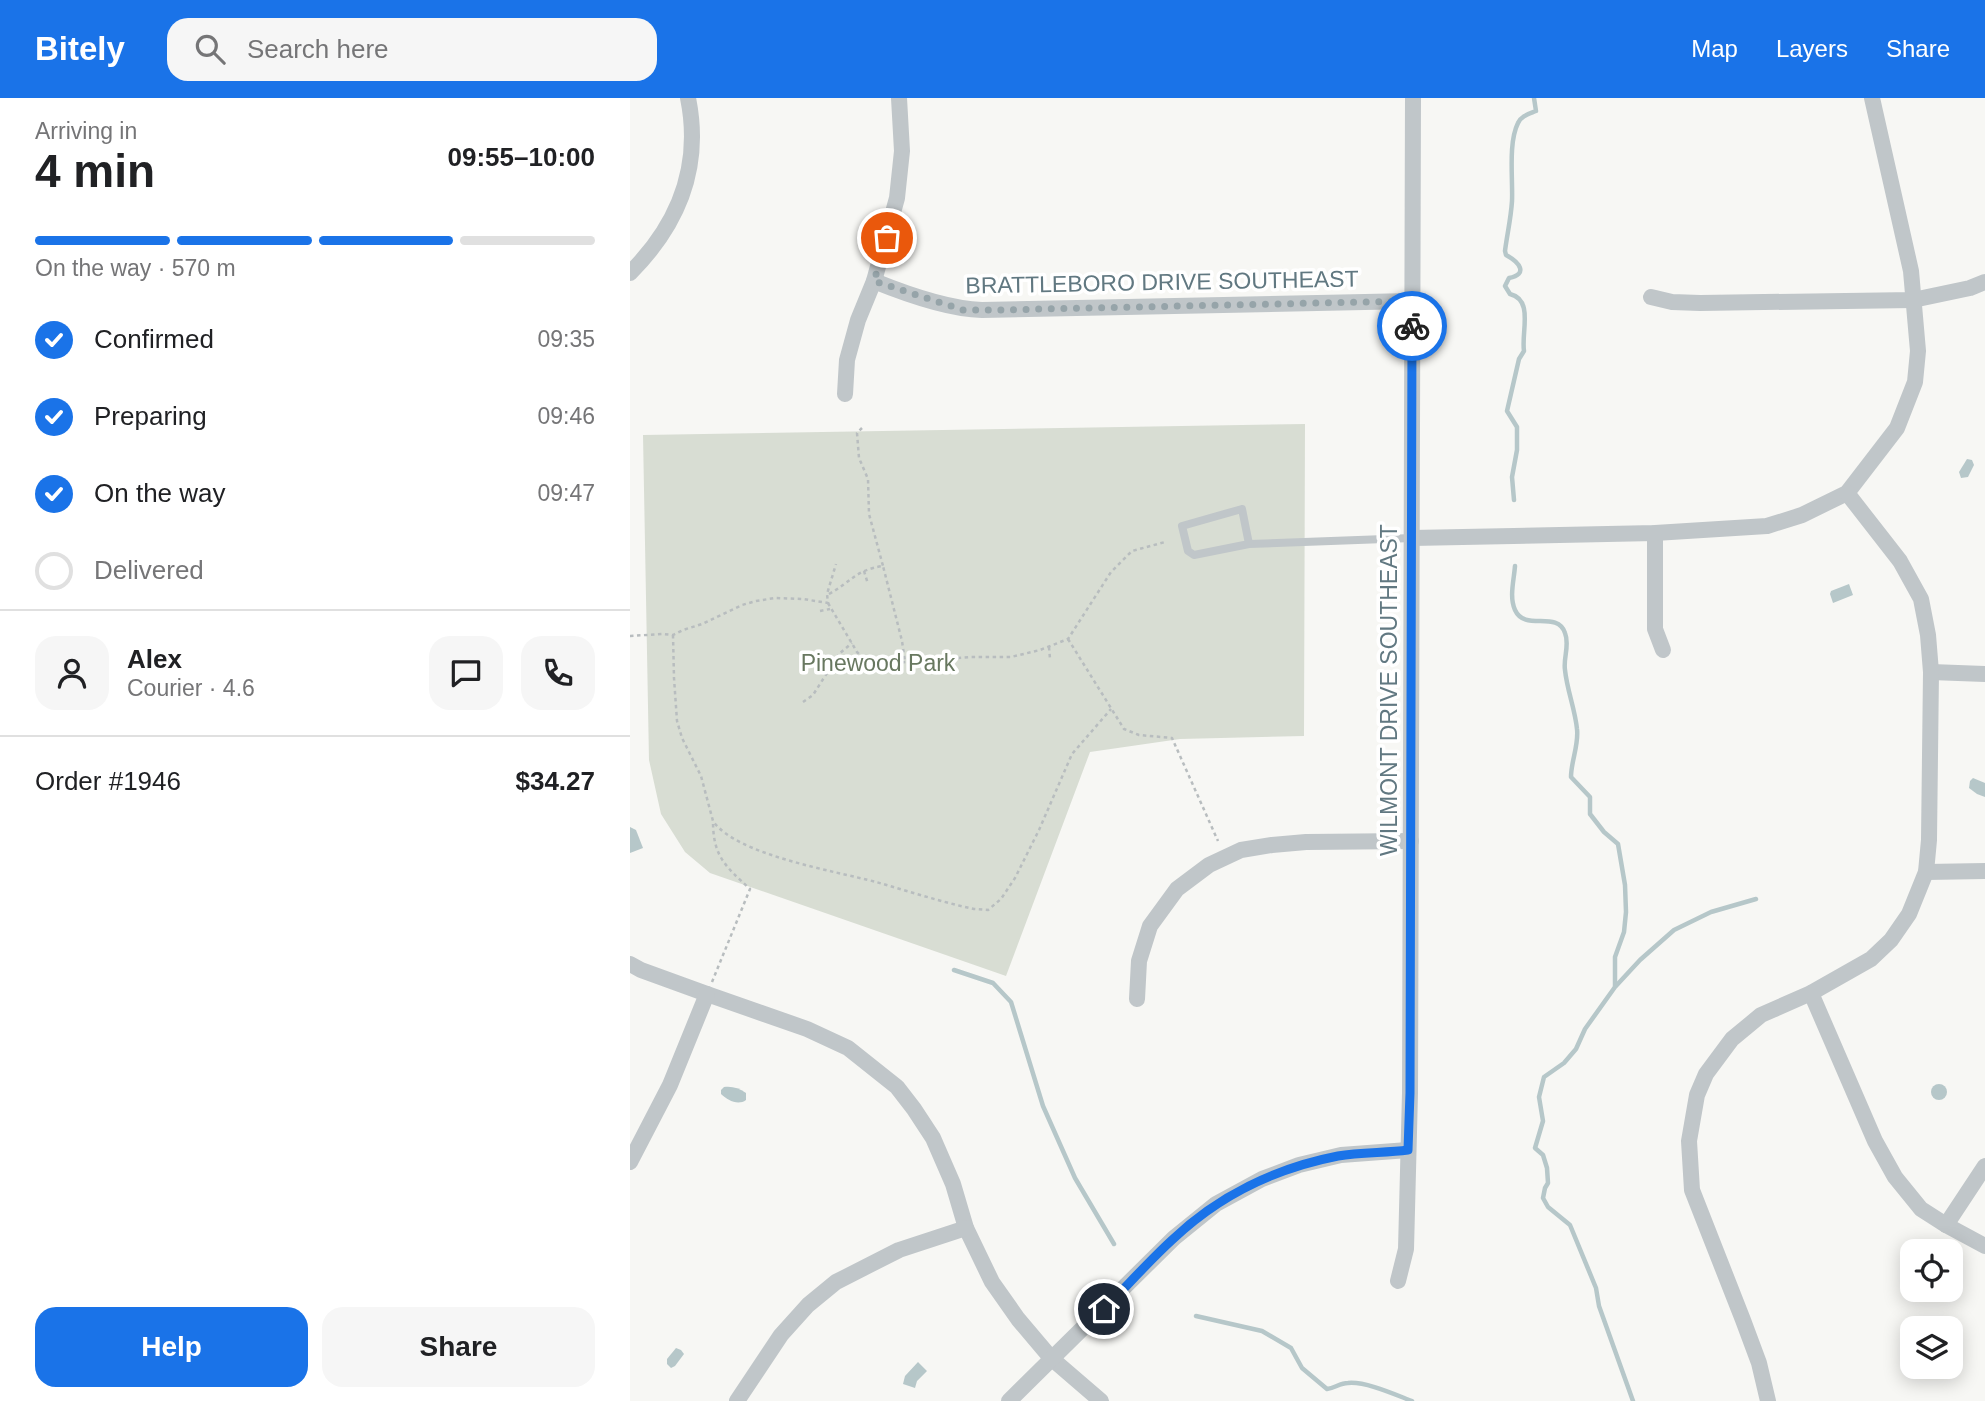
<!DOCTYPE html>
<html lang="en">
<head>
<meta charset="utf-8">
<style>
	body { margin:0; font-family:Helvetica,sans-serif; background:#f6f6f6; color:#202124; height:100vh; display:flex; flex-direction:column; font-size:26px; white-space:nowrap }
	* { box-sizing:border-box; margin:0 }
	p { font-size:23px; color:#757577 }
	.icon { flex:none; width:38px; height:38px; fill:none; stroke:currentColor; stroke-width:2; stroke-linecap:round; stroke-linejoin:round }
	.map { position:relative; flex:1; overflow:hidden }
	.side { display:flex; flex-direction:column; background:#fff; width:630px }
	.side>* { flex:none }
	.buttons { position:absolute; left:1270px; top:1141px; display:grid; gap:14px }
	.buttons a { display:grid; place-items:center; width:63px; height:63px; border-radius:14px; background:#fff; box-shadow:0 4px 18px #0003; font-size:35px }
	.pin { position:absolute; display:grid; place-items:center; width:60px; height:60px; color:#fff; margin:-30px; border:4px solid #fff; border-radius:50%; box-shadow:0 2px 7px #0007 }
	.courier { position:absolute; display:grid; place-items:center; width:70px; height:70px; margin:-35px; border:5px solid #1a73e8; border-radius:50%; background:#fff; color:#222; box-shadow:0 2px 9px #0007 }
	.head em { font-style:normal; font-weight:600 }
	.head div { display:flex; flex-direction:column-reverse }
	.head { display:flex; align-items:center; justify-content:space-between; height:119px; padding:0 35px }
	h1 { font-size:46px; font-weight:600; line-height:52px }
	.bar { display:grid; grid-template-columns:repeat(4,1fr); gap:10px 7px; align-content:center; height:84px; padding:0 35px }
	.bar i { height:9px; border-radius:5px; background:#e0e0e0 }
	.bar .active { background:#1a73e8 }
	.bar p { grid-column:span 4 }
	.line { display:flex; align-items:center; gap:18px; padding:0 35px; border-top:2px solid #e0e0e0 }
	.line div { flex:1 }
	.round { display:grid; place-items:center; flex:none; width:74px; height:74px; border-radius:21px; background:#f6f6f6 }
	ol { padding:0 35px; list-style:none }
	li { display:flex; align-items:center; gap:21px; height:77px }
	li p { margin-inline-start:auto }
	li .icon { padding:7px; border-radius:50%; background:#1a73e8; color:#fff; stroke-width:4 }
	li:last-child { color:#757577 }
	li i { width:38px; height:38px; border:4px solid #e0e0e0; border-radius:50% }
	.primary-button { display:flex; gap:14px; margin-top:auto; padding:14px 35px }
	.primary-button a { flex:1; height:80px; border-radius:21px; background:#1a73e8; color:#fff; font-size:28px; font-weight:600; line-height:80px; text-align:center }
	.primary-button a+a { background:#f6f6f6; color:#202124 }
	header { display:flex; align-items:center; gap:42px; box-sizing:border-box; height:98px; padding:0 35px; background:#1a73e8; color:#fff }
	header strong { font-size:33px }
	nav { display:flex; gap:38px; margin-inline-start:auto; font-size:24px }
	.search { width:490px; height:63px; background:#f6f6f6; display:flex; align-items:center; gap:18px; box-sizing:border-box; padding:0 24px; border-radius:21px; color:#757577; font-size:26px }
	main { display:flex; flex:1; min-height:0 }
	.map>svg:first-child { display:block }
	.green { fill:#d8ddd3 }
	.water { fill:#b6c7c9 }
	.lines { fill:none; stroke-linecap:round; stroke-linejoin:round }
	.stream { stroke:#b6c7c9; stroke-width:4.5 }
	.path { stroke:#b8bdbf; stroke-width:2.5; stroke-dasharray:3.5 3.5; stroke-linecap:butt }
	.lane { stroke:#c0c6c9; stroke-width:8 }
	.street { stroke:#c0c6c9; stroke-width:16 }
	.done { stroke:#96a4a9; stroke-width:7; stroke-dasharray:0 12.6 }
	.route { stroke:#1a73e8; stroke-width:9 }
	.labels { text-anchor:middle; stroke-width:7; stroke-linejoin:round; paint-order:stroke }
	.street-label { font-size:23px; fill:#617881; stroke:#fff }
	.park-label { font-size:23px; fill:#687860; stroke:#fff }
</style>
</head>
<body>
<header>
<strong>Bitely</strong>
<div class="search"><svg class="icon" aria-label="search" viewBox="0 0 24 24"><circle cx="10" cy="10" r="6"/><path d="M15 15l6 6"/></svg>Search here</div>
<nav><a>Map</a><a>Layers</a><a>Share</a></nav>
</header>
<main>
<section class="side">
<div class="head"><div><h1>4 min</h1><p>Arriving in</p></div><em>09:55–10:00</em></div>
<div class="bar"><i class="active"></i><i class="active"></i><i class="active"></i><i></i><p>On the way · 570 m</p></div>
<ol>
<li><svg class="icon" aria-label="check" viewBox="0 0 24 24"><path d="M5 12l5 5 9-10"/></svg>Confirmed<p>09:35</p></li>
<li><svg class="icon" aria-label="check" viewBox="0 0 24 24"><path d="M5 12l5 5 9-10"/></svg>Preparing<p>09:46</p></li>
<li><svg class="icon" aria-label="check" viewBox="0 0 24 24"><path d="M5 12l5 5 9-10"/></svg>On the way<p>09:47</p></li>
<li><i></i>Delivered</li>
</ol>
<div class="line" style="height:126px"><a class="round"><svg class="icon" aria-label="person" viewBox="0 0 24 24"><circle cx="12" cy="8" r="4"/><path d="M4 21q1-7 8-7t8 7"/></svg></a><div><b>Alex</b><p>Courier · 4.6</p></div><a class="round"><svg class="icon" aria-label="chat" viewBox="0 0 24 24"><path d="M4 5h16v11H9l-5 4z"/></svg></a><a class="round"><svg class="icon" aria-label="phone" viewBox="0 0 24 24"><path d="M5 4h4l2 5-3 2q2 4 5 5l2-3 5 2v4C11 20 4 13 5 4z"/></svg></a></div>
<div class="line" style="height:91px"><div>Order #1946</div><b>$34.27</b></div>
<div class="primary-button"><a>Help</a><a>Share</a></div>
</section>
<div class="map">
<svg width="1355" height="1303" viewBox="0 0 1355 1303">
	<rect width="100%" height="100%" fill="#f7f7f4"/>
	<!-- green -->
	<polygon class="green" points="675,326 674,638 550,641 460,654 376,878 80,775 55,754 31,716 19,662 13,337"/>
	<!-- water -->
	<g class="water">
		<polygon points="1337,361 1342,362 1344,367 1338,379 1331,380 1329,374"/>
		<polygon points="1219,486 1223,497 1203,505 1200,496 1201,493"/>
		<polygon points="1343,680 1355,685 1355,699 1347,696 1339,690 1340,683"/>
		<polygon points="0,729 6,732 13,750 0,755"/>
		<circle cx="1309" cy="994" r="8"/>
		<path d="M94 989C102 988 109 990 116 995V1002C108 1008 97 1002 91 996V992Z"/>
		<polygon points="46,1250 51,1252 54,1256 45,1268 41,1270 37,1266 37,1261"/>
		<polygon points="288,1264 297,1273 287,1283 285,1290 273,1286 275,1278"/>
	</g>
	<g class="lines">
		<!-- stream -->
		<g class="stream">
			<path d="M884 402 882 379 887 352V329L877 313 889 261 894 253C891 234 904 202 880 196L875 188 879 180C899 176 889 164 876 157L875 153C877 137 881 120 882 103 883 81 878 45 888 25 891 18 899 16 906 13L904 0"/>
			<path d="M885 468C884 482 879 499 885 512 895 534 927 512 935 535 940 547 933 560 935 572 937 592 945 611 947 631 949 647 941 663 941 679L960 699V716L974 734 988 746 995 787 996 814 994 834 985 859V888"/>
			<polyline points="324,872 363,885 381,904 413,1008 445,1080 484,1146"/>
			<path d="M566 1218 632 1233 661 1250 672 1270 697 1291C705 1290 710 1285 718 1285 735 1283 766 1297 782 1303"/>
			<polyline points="1003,1303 969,1208 966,1190 940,1127 918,1109 913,1100 915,1090 918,1085 917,1070 913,1057 905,1050 913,1023 909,999 914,979 934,965 946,951 955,931 985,889 1010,862 1044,832 1081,814 1126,801"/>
		</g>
		<!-- path -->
		<g class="path">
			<polyline points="232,330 227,335 229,360 238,381 239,416 253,468"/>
			<polyline points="234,473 238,486"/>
			<path d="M199 496C221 484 225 472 253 468L272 543 275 564"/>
			<polyline points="198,505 227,554 232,559 239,563 264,565 341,559 381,559 410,552 438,541 481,474 502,453 535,444"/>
			<polyline points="190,513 200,511"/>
			<path d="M43 537 44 580 47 623 52 640 71 678 83 723C106 757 205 773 246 784 278 793 311 804 344 811L358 812 371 801 385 780 409 732 442 656 481 611"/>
			<polyline points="0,538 32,536 43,537 53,532 72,526 112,507 126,503 145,500 173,501 198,505 197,496 206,466"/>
			<polyline points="438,541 494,631 509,637 542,640 588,743"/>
			<polyline points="419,549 420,561"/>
			<polyline points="173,604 183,597 209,556 222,545"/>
			<path d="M82 884 120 791C95 768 83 758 83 723"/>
		</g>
		<!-- lane -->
		<polyline class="lane" points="619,446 612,411 552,428 558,453 564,457 619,446 782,440"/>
		<!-- street -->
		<g class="street">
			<path d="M0 175C48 127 72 69 58 0"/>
			<path d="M244 183C276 196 317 211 352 212L782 203"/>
			<polyline points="1021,199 1042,204 1070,205 1283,202 1340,190 1355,184"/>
			<polyline points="215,296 217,262 228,222 244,183 267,100 272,53 269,0"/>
			<polyline points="1025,435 1025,531 1033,552"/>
			<polyline points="782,440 1025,435 1137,428 1172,417 1217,395 1267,330 1285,284 1288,253 1281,173 1242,0"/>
			<polyline points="1301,574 1355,576"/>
			<polyline points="1296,774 1355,773"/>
			<polyline points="0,866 11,872 77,896 177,931 218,950 267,989 284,1011 303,1040 323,1086 336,1130 362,1184 388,1221 421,1260 471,1303"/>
			<polyline points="1181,895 1245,1043 1265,1079 1291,1111 1316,1127 1355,1148"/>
			<polyline points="507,901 509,863 520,828 547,791 579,767 611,752 642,747 676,744 781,743"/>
			<polyline points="0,1064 40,987 77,896"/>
			<polyline points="1316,1127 1355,1068"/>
			<polyline points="768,1183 776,1151 780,995 783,0"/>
			<polyline points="107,1303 151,1237 178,1207 206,1184 269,1152 336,1130"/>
			<polyline points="379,1303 544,1140 586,1106 632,1081 669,1067 711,1057 778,1052"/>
			<polyline points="1138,1303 1129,1265 1113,1222 1062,1092 1059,1043 1067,997 1076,976 1102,941 1131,917 1181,895 1241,861 1261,842 1279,816 1296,774 1299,742 1301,574 1298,537 1291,501 1270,463 1217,395"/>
		</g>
	</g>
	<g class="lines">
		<!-- done -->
		<polyline class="done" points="257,140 244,183 333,212 368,212 782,203 782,228"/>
		<!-- route -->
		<path class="route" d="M474 1211C497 1188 518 1164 542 1142 588 1098 646 1070 708 1058 731 1054 755 1055 778 1052L780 995 782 228"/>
	</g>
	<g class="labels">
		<!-- street labels -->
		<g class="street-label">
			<text transform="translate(532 184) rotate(-1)" y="8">BRATTLEBORO DRIVE SOUTHEAST</text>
			<text transform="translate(759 592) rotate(-90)" y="8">WILMONT DRIVE SOUTHEAST</text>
		</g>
		<!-- park labels -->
		<g class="park-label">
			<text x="248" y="573">Pinewood Park</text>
		</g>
	</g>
</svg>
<div class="buttons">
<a><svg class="icon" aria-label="locate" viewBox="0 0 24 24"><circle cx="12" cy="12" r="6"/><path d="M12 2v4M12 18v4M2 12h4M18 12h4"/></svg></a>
<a><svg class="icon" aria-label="layers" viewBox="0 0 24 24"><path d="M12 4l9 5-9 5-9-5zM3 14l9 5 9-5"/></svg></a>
</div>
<div class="pin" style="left:257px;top:140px;background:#ea580c"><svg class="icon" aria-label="bag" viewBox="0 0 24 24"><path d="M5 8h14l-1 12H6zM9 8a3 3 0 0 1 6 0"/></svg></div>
<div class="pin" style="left:474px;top:1211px;background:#1f2937"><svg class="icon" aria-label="home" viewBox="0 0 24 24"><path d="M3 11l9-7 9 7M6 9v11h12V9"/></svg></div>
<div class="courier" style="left:782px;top:228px"><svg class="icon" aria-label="bike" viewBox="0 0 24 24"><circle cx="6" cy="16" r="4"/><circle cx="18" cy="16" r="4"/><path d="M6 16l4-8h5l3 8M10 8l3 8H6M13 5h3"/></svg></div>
</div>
</main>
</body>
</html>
